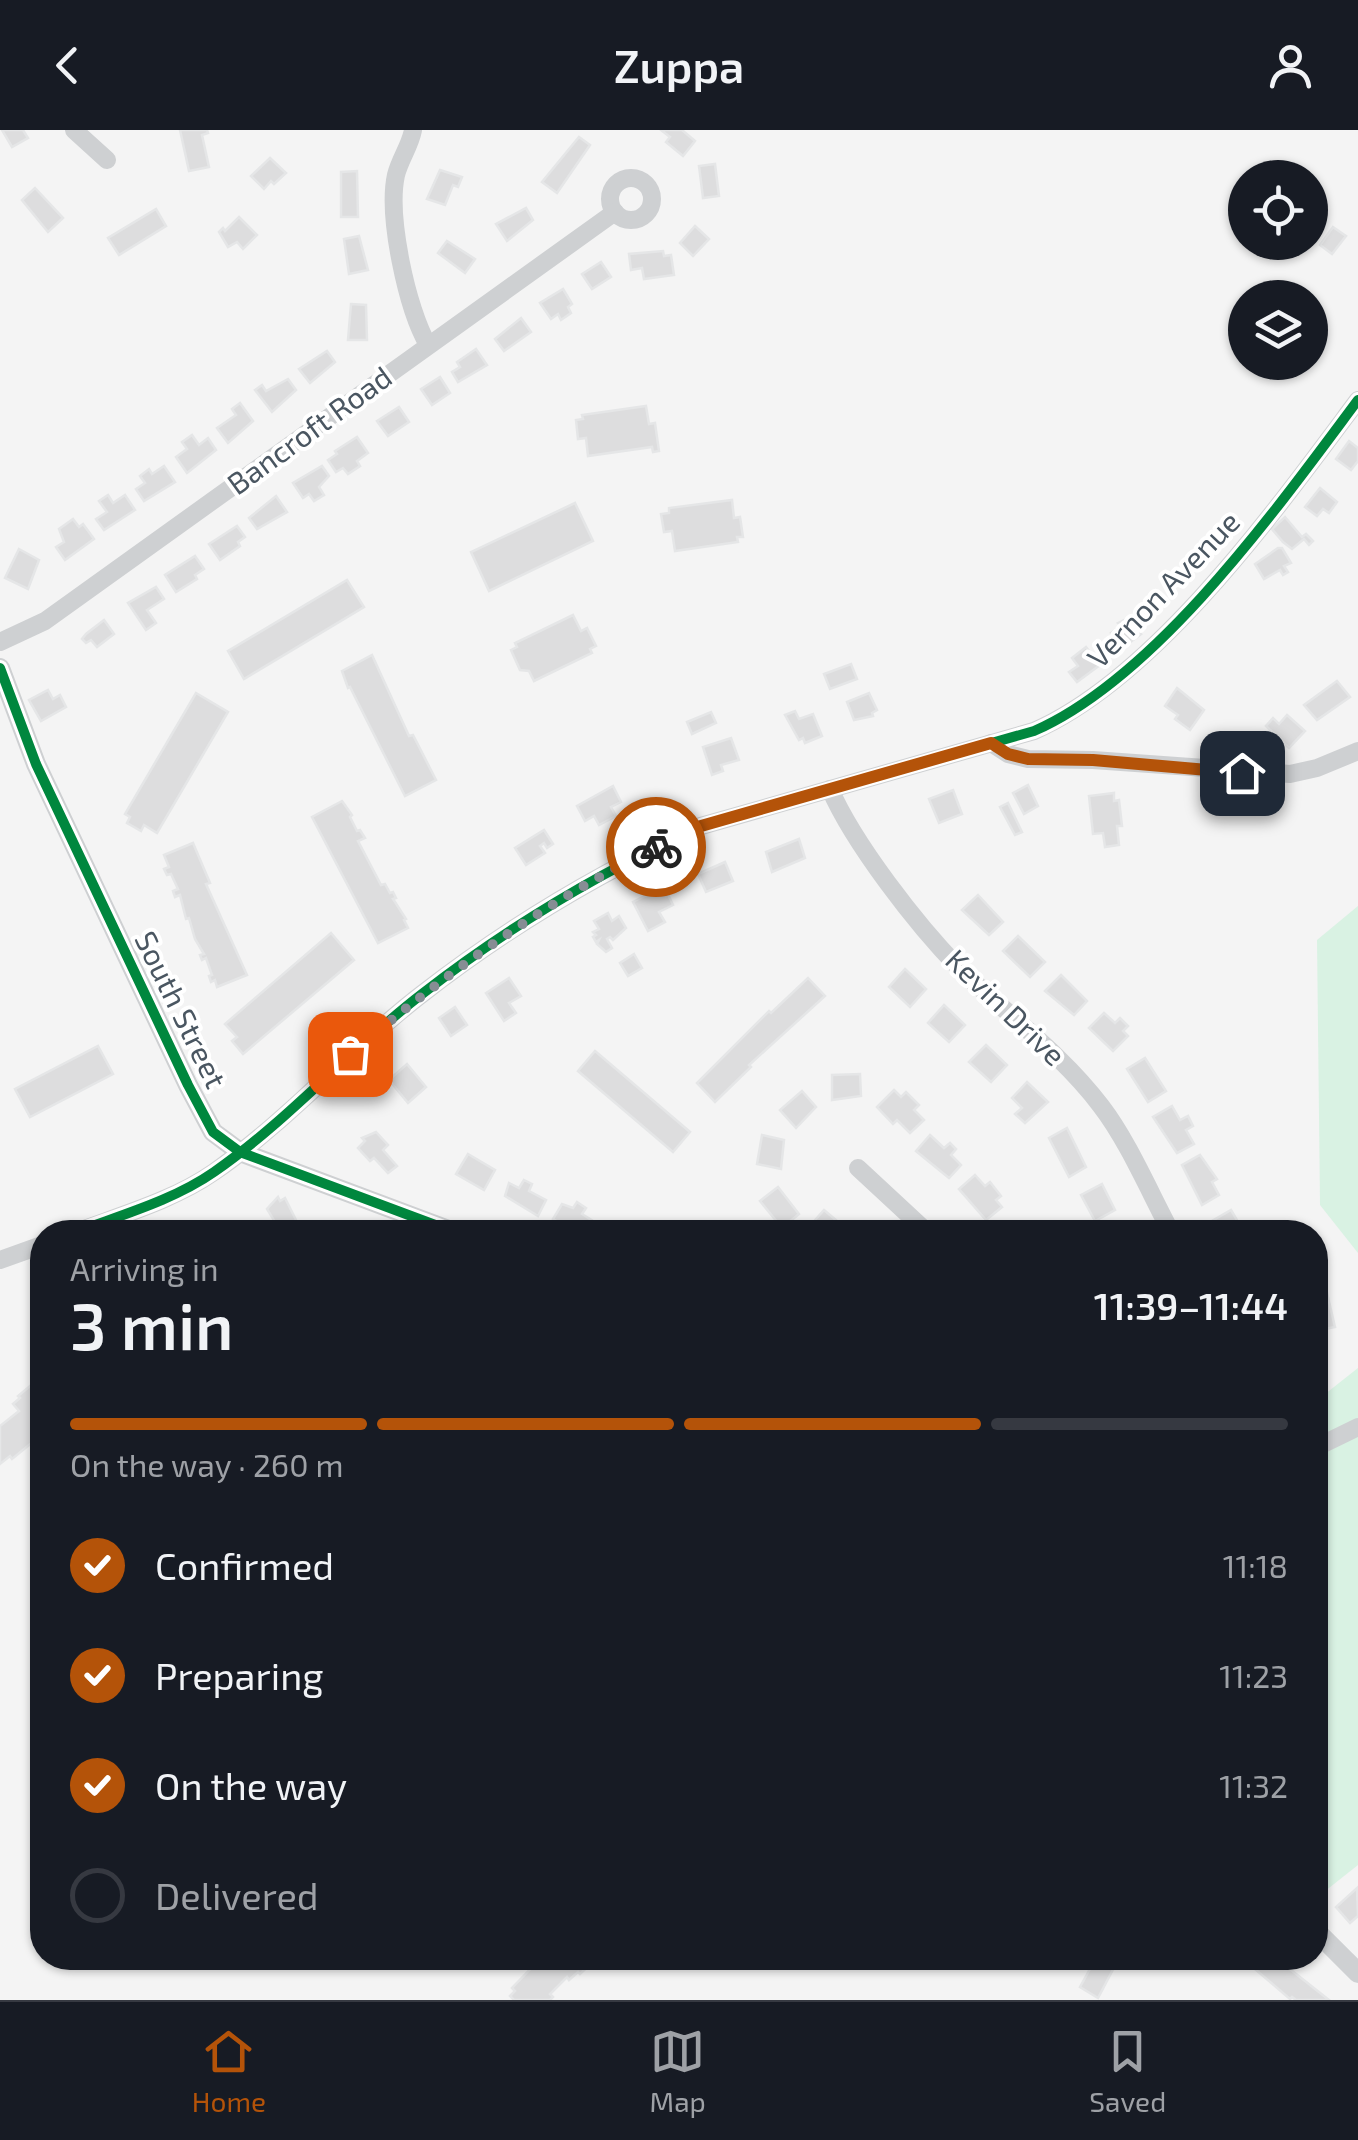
<!DOCTYPE html>
<html lang="en">
<head>
<meta charset="utf-8">
<style>
	body { margin:0; font-family:"Exo 2",sans-serif; background:#242831; color:#f1f3f6; height:100vh; display:flex; flex-direction:column; font-size:38px; white-space:nowrap }
	* { box-sizing:border-box; margin:0 }
	p { font-size:32px; color:#9ea1a6 }
	.icon { flex:none; width:55px; height:55px; fill:none; stroke:currentColor; stroke-width:2; stroke-linecap:round; stroke-linejoin:round }
	.map { position:relative; flex:1; overflow:hidden }
	.panel { position:absolute; left:30px; top:1090px; width:1298px; height:750px; display:flex; flex-direction:column; background:#171b24; border-radius:40px; box-shadow:0 2px 8px #0004 }
	.panel>* { flex:none }
	.controls { position:absolute; left:1228px; top:30px; display:grid; gap:20px }
	.controls a { display:grid; place-items:center; width:100px; height:100px; border-radius:50%; background:#171b24; box-shadow:0 2px 8px #0004; font-size:50px }
	.pin { position:absolute; display:grid; place-items:center; width:85px; height:85px; color:#fff; margin:-42px; border-radius:20px; box-shadow:0 5px 15px #0006 }
	.courier { position:absolute; display:grid; place-items:center; width:100px; height:100px; margin:-50px; border:8px solid #b45309; border-radius:50%; background:#fff; color:#222; box-shadow:0 2px 12px #0007 }
	.summary em { font-style:normal; font-weight:600 }
	.summary div { display:flex; flex-direction:column-reverse }
	.summary { display:flex; align-items:center; justify-content:space-between; height:170px; padding:0 40px }
	h1 { font-size:65px; font-weight:600; line-height:75px }
	.bar { display:grid; grid-template-columns:repeat(4,1fr); gap:15px 10px; align-content:center; height:120px; padding:0 40px }
	.bar i { height:12px; border-radius:8px; background:#363941 }
	.bar .selected { background:#b45309 }
	.bar p { grid-column:span 4 }
	ol { padding:0 40px; list-style:none }
	li { display:flex; align-items:center; gap:30px; height:110px }
	li p { margin-inline-start:auto }
	li .icon { padding:10px; border-radius:50%; background:#b45309; color:#fff; stroke-width:4 }
	li:last-child { color:#9ea1a6 }
	li i { width:55px; height:55px; border:5px solid #363941; border-radius:50% }
	header { display:flex; justify-content:space-between; align-items:center; height:130px; padding:0 40px; background:#171b24; font-size:45px; font-weight:600 }
	.menu { display:flex; justify-content:space-around; align-items:center; height:140px; border-top:2px solid #363941; background:#171b24; font-size:28px; color:#9ea1a6 }
	.menu a { display:grid; justify-items:center; gap:5px }
	.menu .selected { color:#b45309 }
	.map>svg:first-child { display:block }
	.green { fill:#d9f2e3 }
	.building { fill:#ddddde; stroke:#e5e6e7; stroke-width:2.5 }
	.lines { fill:none; stroke-linecap:round; stroke-linejoin:round }
	.minor { stroke:#ced0d2; stroke-width:18 }
	.tertiary { stroke:#ced0d2; stroke-width:20 }
	.cycleway-casing { stroke:#fff; stroke-width:16 }
	.cycleway { stroke:#00873e; stroke-width:10 }
	.done { stroke:#868d94; stroke-width:10; stroke-dasharray:0 18 }
	.route { stroke:#b45309; stroke-width:12 }
	.labels { text-anchor:middle; stroke-width:8; stroke-linejoin:round; paint-order:stroke }
	.street-label { font-size:30px; fill:#4a5661; stroke:#fff }
</style>
</head>
<body>
<header><svg class="icon" aria-label="back" viewBox="0 0 24 24"><path d="M15 5l-7 7 7 7"/></svg>Zuppa<svg class="icon" aria-label="person" viewBox="0 0 24 24"><circle cx="12" cy="8" r="4"/><path d="M4 21q1-7 8-7t8 7"/></svg></header>
<div class="map">
<svg width="1358" height="1870" viewBox="0 0 1358 1870">
	<rect width="100%" height="100%" fill="#f4f4f4"/>
	<!-- green -->
	<g class="green">
		<polygon points="1358,776 1358,1123 1320,1075 1317,810"/>
		<polygon points="1358,1238 1358,1735 1315,1769 1315,1272"/>
	</g>
	<!-- building -->
	<g class="building">
		<polygon points="2,0 23,0 28,8 12,17"/>
		<polygon points="180,0 207,0 208,3 202,5 209,37 189,41"/>
		<polygon points="661,0 682,0 695,11 683,26 666,12 670,7"/>
		<polygon points="579,7 590,15 557,63 542,52"/>
		<polygon points="270,28 286,43 274,54 271,51 264,59 251,46"/>
		<polygon points="715,34 719,66 703,68 699,36"/>
		<polygon points="440,40 462,47 458,57 453,55 445,75 427,69"/>
		<polygon points="357,41 358,87 341,87 341,42"/>
		<polygon points="35,58 63,88 48,102 22,70"/>
		<polygon points="526,78 533,90 507,111 496,94"/>
		<polygon points="156,79 166,96 119,125 108,108"/>
		<polygon points="239,87 257,105 243,119 237,112 228,117 219,102 223,98 225,101"/>
		<polygon points="695,96 709,109 693,126 680,113"/>
		<polygon points="1333,97 1346,106 1332,124 1320,115"/>
		<polygon points="359,106 368,140 349,144 344,109"/>
		<polygon points="447,111 475,129 465,143 438,123"/>
		<polygon points="663,121 664,126 671,125 674,145 644,149 642,138 631,140 629,124"/>
		<polygon points="601,132 611,147 592,159 582,144"/>
		<polygon points="563,159 572,174 568,177 571,183 561,190 558,184 551,189 540,173"/>
		<polygon points="351,174 366,175 367,210 348,210"/>
		<polygon points="521,188 531,202 504,221 495,209"/>
		<polygon points="476,219 487,235 458,252 452,242 460,237 457,232"/>
		<polygon points="327,221 335,232 310,253 299,239"/>
		<polygon points="440,247 450,263 432,275 421,259"/>
		<polygon points="288,249 296,260 272,282 255,260 262,255 266,261"/>
		<polygon points="240,273 253,291 228,313 217,298 236,285 232,279"/>
		<polygon points="646,276 649,294 655,293 659,321 653,322 652,317 588,326 586,308 578,309 576,290 583,289 582,285"/>
		<polygon points="399,277 409,292 388,306 377,291"/>
		<polygon points="192,305 199,315 208,308 216,320 187,343 176,327 187,319 182,312"/>
		<polygon points="357,307 368,323 357,331 360,336 348,344 343,338 336,342 328,330 337,324 335,321"/>
		<polygon points="1349,311 1358,318 1358,331 1351,340 1336,329"/>
		<polygon points="164,336 175,352 144,371 136,359 145,353 140,346 149,339 152,344"/>
		<polygon points="322,336 329,346 319,357 324,365 314,371 309,364 303,368 293,353"/>
		<polygon points="1320,358 1337,372 1329,383 1323,379 1317,386 1305,377"/>
		<polygon points="108,365 113,373 125,365 135,380 104,400 96,389 107,382 99,371"/>
		<polygon points="276,366 287,382 257,399 249,388"/>
		<polygon points="732,370 734,388 740,387 743,407 737,407 738,412 675,421 672,401 664,402 661,384 669,383 669,378"/>
		<polygon points="575,373 593,411 489,461 471,422"/>
		<polygon points="1285,387 1302,407 1306,404 1313,411 1309,415 1304,409 1292,419 1283,412 1272,399"/>
		<polygon points="73,389 79,397 83,394 94,409 65,430 56,417 64,412 59,399"/>
		<polygon points="237,396 245,407 238,412 240,416 220,430 209,414"/>
		<polygon points="1278,418 1282,418 1291,433 1284,436 1288,442 1283,445 1280,440 1264,449 1255,434"/>
		<polygon points="19,419 39,430 28,459 5,448"/>
		<polygon points="195,426 204,439 195,445 197,449 176,462 165,445"/>
		<polygon points="347,450 364,477 244,549 228,521"/>
		<polygon points="156,457 164,469 147,480 156,493 146,500 128,473"/>
		<polygon points="1136,484 1144,495 1137,500 1141,504 1129,513 1126,509 1119,513 1111,503 1121,496 1118,493"/>
		<polygon points="573,485 581,501 587,498 596,516 590,519 592,523 534,551 529,541 520,540 511,520 517,517 515,513"/>
		<polygon points="104,490 114,504 97,517 91,510 86,513 82,509 86,504"/>
		<polygon points="1086,517 1100,535 1077,552 1069,542 1078,536 1072,528"/>
		<polygon points="372,525 409,606 413,605 436,650 405,666 350,557 348,558 342,541"/>
		<polygon points="851,534 857,549 830,559 824,544"/>
		<polygon points="1337,551 1350,567 1317,590 1304,575"/>
		<polygon points="1177,558 1204,580 1190,600 1175,589 1178,585 1165,576"/>
		<polygon points="48,560 53,569 60,565 66,577 41,591 29,570"/>
		<polygon points="196,563 228,582 157,703 144,695 141,701 127,693 130,687 125,684"/>
		<polygon points="869,563 877,580 872,583 873,586 854,590 847,572"/>
		<polygon points="795,581 799,589 813,584 822,606 805,613 803,608 799,610 785,585"/>
		<polygon points="711,582 716,593 692,604 687,592"/>
		<polygon points="1287,585 1305,601 1289,618 1266,596 1273,588 1279,594"/>
		<polygon points="731,608 739,630 721,635 723,641 712,645 703,617"/>
		<polygon points="1028,655 1038,676 1024,684 1013,663"/>
		<polygon points="613,656 621,672 611,677 616,686 599,695 594,686 585,691 577,676"/>
		<polygon points="953,660 962,684 939,693 929,669"/>
		<polygon points="1114,663 1114,671 1119,670 1122,696 1117,696 1119,715 1105,717 1103,703 1093,704 1089,666"/>
		<polygon points="342,671 352,685 350,687 357,701 360,700 365,708 358,711 381,755 385,754 390,763 393,762 396,768 393,769 406,789 404,790 408,798 378,813 312,687"/>
		<polygon points="1008,673 1022,702 1015,705 1000,677"/>
		<polygon points="544,700 553,714 547,718 544,713 540,716 545,723 526,735 515,718"/>
		<polygon points="799,709 805,728 772,742 766,722"/>
		<polygon points="193,713 210,753 206,754 247,845 217,857 215,850 211,852 209,846 212,845 206,828 202,830 200,825 204,824 195,809 189,788 186,789 180,765 175,767 173,761 178,759 171,744 167,745 164,739 169,737 164,725"/>
		<polygon points="725,732 733,751 706,762 698,744"/>
		<polygon points="664,756 673,775 659,782 665,792 648,801 633,772"/>
		<polygon points="978,765 1003,792 989,805 962,780"/>
		<polygon points="608,783 612,791 619,786 626,798 613,810 610,807 607,809 612,818 606,822 597,814 599,810 596,812 593,807 596,805 593,802 599,799 594,791"/>
		<polygon points="331,803 354,830 243,924 232,911 237,907 225,894"/>
		<polygon points="1018,806 1045,832 1030,847 1003,821"/>
		<polygon points="634,824 642,838 628,846 620,833"/>
		<polygon points="905,839 926,859 910,877 889,857"/>
		<polygon points="1061,845 1087,871 1074,885 1045,861"/>
		<polygon points="509,848 521,866 509,873 516,883 504,891 486,863"/>
		<polygon points="808,848 825,866 749,935 751,937 715,972 697,953 769,881 771,883"/>
		<polygon points="944,875 965,895 949,912 928,893"/>
		<polygon points="455,877 467,895 451,906 439,888"/>
		<polygon points="1104,883 1115,893 1120,888 1128,896 1123,901 1128,906 1113,921 1089,898"/>
		<polygon points="986,915 1007,935 991,952 969,932"/>
		<polygon points="98,916 113,944 30,987 15,959"/>
		<polygon points="595,921 690,1002 673,1022 578,941"/>
		<polygon points="1145,928 1166,961 1148,972 1127,939"/>
		<polygon points="407,934 426,957 408,973 389,950"/>
		<polygon points="860,944 861,966 832,970 832,945"/>
		<polygon points="1027,952 1048,972 1025,993 1015,984 1022,978 1012,968"/>
		<polygon points="894,960 901,967 906,962 919,975 914,980 924,990 910,1003 897,990 893,994 877,977"/>
		<polygon points="802,961 816,977 796,998 780,980"/>
		<polygon points="1172,976 1180,990 1188,986 1193,996 1186,1000 1194,1014 1177,1023 1153,987"/>
		<polygon points="1067,998 1086,1037 1069,1047 1049,1008"/>
		<polygon points="376,1002 388,1015 383,1020 397,1036 388,1043 374,1028 370,1031 358,1018 365,1011 362,1008"/>
		<polygon points="762,1005 784,1010 781,1039 757,1034"/>
		<polygon points="930,1005 944,1018 950,1013 956,1019 951,1025 961,1035 949,1048 916,1021"/>
		<polygon points="468,1024 495,1040 484,1060 456,1044"/>
		<polygon points="1200,1025 1217,1049 1212,1052 1219,1065 1202,1075 1182,1035"/>
		<polygon points="975,1045 985,1056 990,1052 1001,1066 996,1070 1002,1077 986,1090 959,1059"/>
		<polygon points="524,1050 532,1054 529,1061 546,1070 538,1086 505,1066 509,1053 519,1058"/>
		<polygon points="1102,1054 1115,1080 1095,1091 1081,1065"/>
		<polygon points="778,1057 799,1084 782,1098 760,1071"/>
		<polygon points="278,1067 280,1071 285,1068 302,1102 281,1102 267,1079"/>
		<polygon points="577,1072 586,1078 582,1084 593,1091 586,1102 576,1102 553,1089 562,1074 573,1078"/>
		<polygon points="824,1080 850,1102 815,1102 809,1097"/>
		<polygon points="1231,1080 1244,1102 1219,1102 1212,1091"/>
		<polygon points="1327,1163 1335,1197 1315,1201 1315,1165"/>
		<polygon points="42,1246 42,1288 32,1297 40,1306 12,1329 10,1326 0,1334 0,1296 19,1281 13,1274 20,1268 18,1266"/>
		<polygon points="1357,1758 1358,1786 1350,1793 1336,1777"/>
		<polygon points="541,1828 597,1828 580,1844 578,1842 569,1850 567,1847 550,1864 553,1867 550,1870 514,1870 510,1866 515,1861 512,1858"/>
		<polygon points="1096,1828 1119,1828 1098,1868 1080,1857"/>
		<polygon points="1242,1828 1276,1828 1329,1870 1296,1870 1292,1867 1290,1869"/>
	</g>
	<g class="lines">
		<!-- minor -->
		<g class="minor">
			<polyline points="74,0 107,30"/>
			<path d="M413 0C410 16 400 29 396 45 387 86 407 179 428 215"/>
			<circle cx="631" cy="69" r="21"/>
			<polyline points="0,512 45,491 615,82"/>
			<polyline points="991,613 1008,624 1028,629 1093,630 1290,644 1317,638 1358,621"/>
			<path d="M830 659C854 714 917 795 959 838 1006 884 1061 923 1101 976 1128 1011 1150 1063 1171 1102"/>
			<polyline points="858,1038 927,1102"/>
			<path d="M76 1102C121 1085 174 1070 214 1042 289 990 350 919 422 864 508 797 602 741 701 696L1034 601C1157 547 1278 377 1358 270"/>
			<polyline points="0,1130 42,1115"/>
			<polyline points="1315,1318 1358,1297"/>
		</g>
		<!-- tertiary -->
		<g class="tertiary">
			<polyline points="0,538 36,634 188,955 213,1002 240,1022 454,1102"/>
			<polyline points="1315,1800 1358,1843"/>
		</g>
		<!-- cycleway casing -->
		<g class="cycleway-casing">
			<g id="cycleway">
				<polyline points="0,538 36,634 188,955 213,1002 240,1022 454,1102"/>
				<path d="M76 1102C121 1085 174 1070 214 1042 289 990 350 919 422 864 508 797 602 741 701 696L1034 601C1157 547 1278 377 1358 270"/>
			</g>
		</g>
		<!-- cycleway -->
		<use href="#cycleway" class="cycleway"/>
	</g>
	<g class="lines">
		<!-- done -->
		<path class="done" d="M350 924C444 845 545 772 656 717"/>
		<!-- route -->
		<polyline class="route" points="656,717 701,696 991,613 1008,624 1028,629 1093,630 1242,643"/>
	</g>
	<g class="labels">
		<!-- street labels -->
		<g class="street-label">
			<text transform="translate(310 301) rotate(-36)" y="10">Bancroft Road</text>
			<text transform="translate(1164 460) rotate(-46)" y="10">Vernon Avenue</text>
			<text transform="translate(1005 878) rotate(44)" y="10">Kevin Drive</text>
			<text transform="translate(180 880) rotate(64)" y="10">South Street</text>
		</g>
	</g>
</svg>
<div class="controls">
<a><svg class="icon" aria-label="locate" viewBox="0 0 24 24"><circle cx="12" cy="12" r="6"/><path d="M12 2v4M12 18v4M2 12h4M18 12h4"/></svg></a>
<a><svg class="icon" aria-label="layers" viewBox="0 0 24 24"><path d="M12 4l9 5-9 5-9-5zM3 14l9 5 9-5"/></svg></a>
</div>
<div class="pin" style="left:350px;top:924px;background:#ea580c"><svg class="icon" aria-label="bag" viewBox="0 0 24 24"><path d="M5 8h14l-1 12H6zM9 8a3 3 0 0 1 6 0"/></svg></div>
<div class="pin" style="left:1242px;top:643px;background:#1f2937"><svg class="icon" aria-label="home" viewBox="0 0 24 24"><path d="M3 11l9-7 9 7M6 9v11h12V9"/></svg></div>
<div class="courier" style="left:656px;top:717px"><svg class="icon" aria-label="bike" viewBox="0 0 24 24"><circle cx="6" cy="16" r="4"/><circle cx="18" cy="16" r="4"/><path d="M6 16l4-8h5l3 8M10 8l3 8H6M13 5h3"/></svg></div>
<section class="panel">
<div class="summary"><div><h1>3 min</h1><p>Arriving in</p></div><em>11:39–11:44</em></div>
<div class="bar"><i class="selected"></i><i class="selected"></i><i class="selected"></i><i></i><p>On the way · 260 m</p></div>
<ol>
<li><svg class="icon" aria-label="check" viewBox="0 0 24 24"><path d="M5 12l5 5 9-10"/></svg>Confirmed<p>11:18</p></li>
<li><svg class="icon" aria-label="check" viewBox="0 0 24 24"><path d="M5 12l5 5 9-10"/></svg>Preparing<p>11:23</p></li>
<li><svg class="icon" aria-label="check" viewBox="0 0 24 24"><path d="M5 12l5 5 9-10"/></svg>On the way<p>11:32</p></li>
<li><i></i>Delivered</li>
</ol>
</section>
</div>
<nav class="menu">
<a class="selected"><svg class="icon" aria-label="home" viewBox="0 0 24 24"><path d="M3 11l9-7 9 7M6 9v11h12V9"/></svg>Home</a>
<a><svg class="icon" aria-label="map" viewBox="0 0 24 24"><path d="M3 6l6-2 6 2 6-2v14l-6 2-6-2-6 2zM9 4v14M15 6v14"/></svg>Map</a>
<a><svg class="icon" aria-label="saved" viewBox="0 0 24 24"><path d="M7 4h10v16l-5-4-5 4z"/></svg>Saved</a>
</nav>
</body>
</html>
